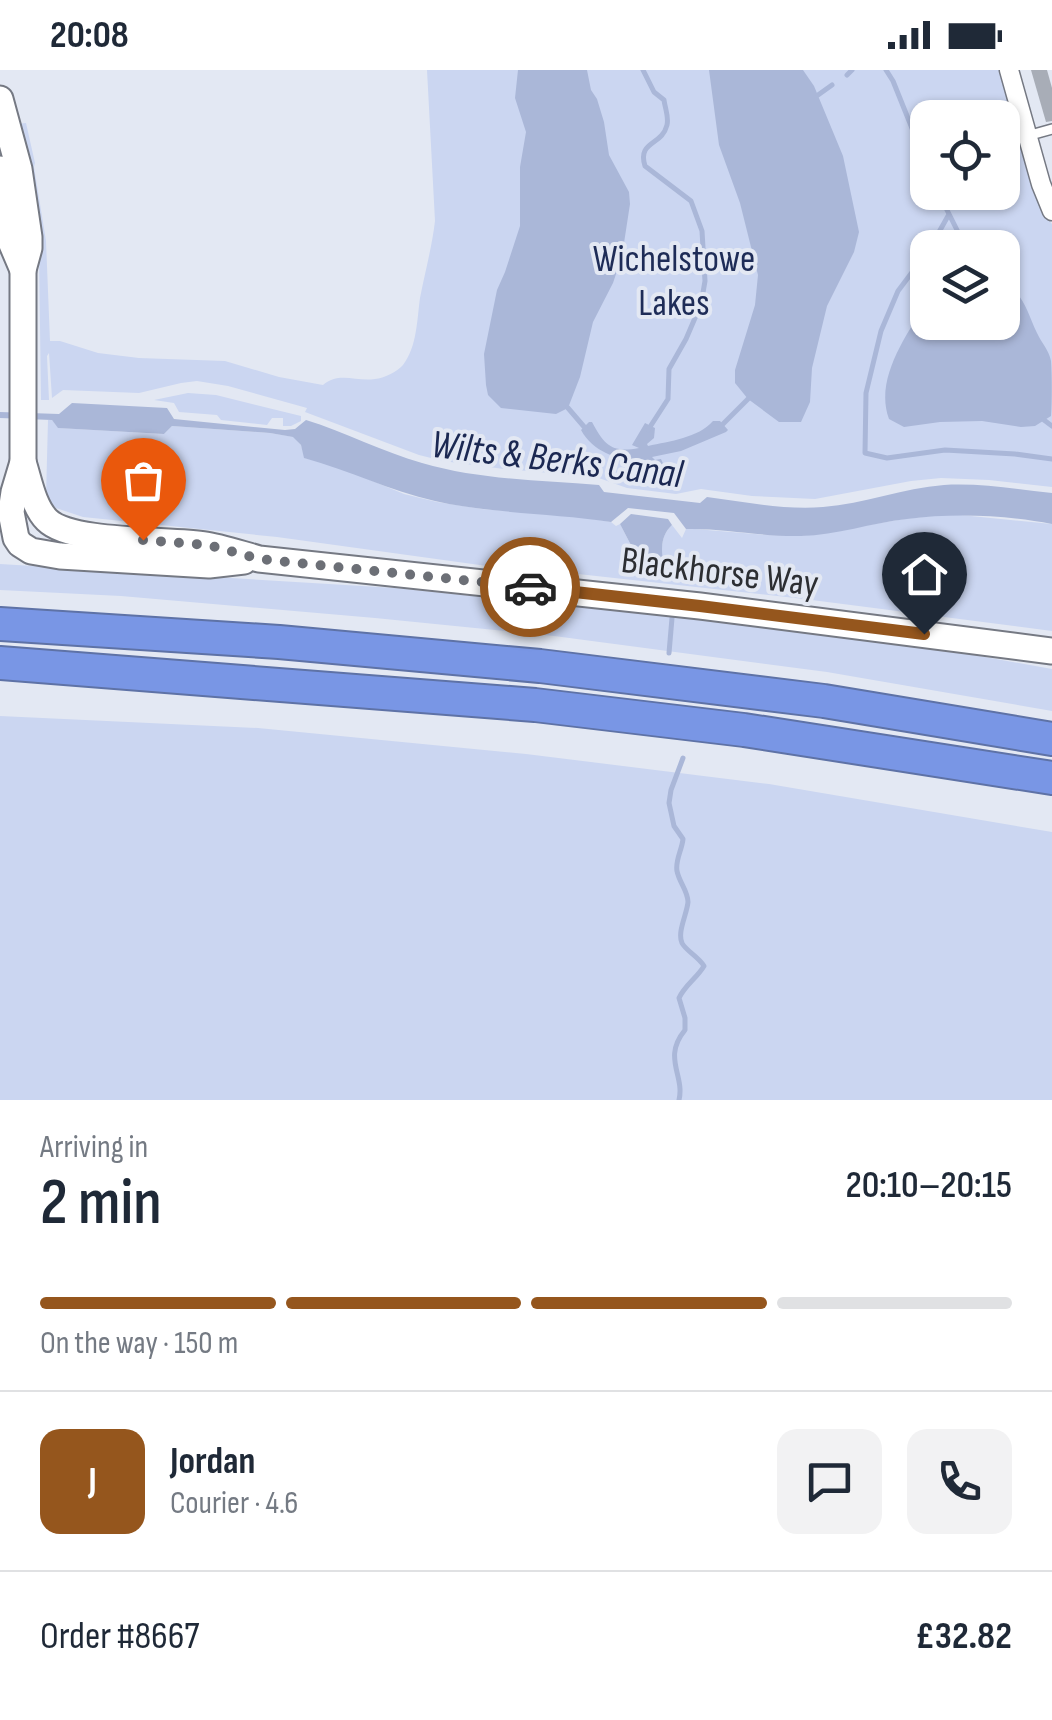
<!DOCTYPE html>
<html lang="en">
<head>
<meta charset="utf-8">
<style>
	body { margin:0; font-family:"Sofia Sans Condensed",sans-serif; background:#f2f2f3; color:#1f2937; height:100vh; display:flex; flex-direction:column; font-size:38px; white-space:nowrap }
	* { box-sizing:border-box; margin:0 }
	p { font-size:32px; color:#747a83 }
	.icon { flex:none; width:55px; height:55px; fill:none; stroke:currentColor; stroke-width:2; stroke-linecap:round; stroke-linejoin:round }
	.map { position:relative; height:1030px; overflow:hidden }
	.side { display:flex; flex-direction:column; background:#fff; flex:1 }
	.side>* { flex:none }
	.fabs { position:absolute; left:910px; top:30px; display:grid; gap:20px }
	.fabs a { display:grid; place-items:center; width:110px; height:110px; border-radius:20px; background:#fff; box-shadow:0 2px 8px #0004; font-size:50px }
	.pin { position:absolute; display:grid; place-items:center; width:85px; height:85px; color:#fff; margin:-102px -42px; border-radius:50% 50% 50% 0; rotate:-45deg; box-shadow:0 0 10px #0007 }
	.pin .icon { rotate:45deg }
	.courier { position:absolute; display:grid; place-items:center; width:100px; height:100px; margin:-50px; border:8px solid #95561d; border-radius:50%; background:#fff; color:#222; box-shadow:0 2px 12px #0007 }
	.head em { font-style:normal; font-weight:600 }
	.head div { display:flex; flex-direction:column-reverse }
	.head { display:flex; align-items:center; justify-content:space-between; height:170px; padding:0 40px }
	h1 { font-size:65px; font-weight:600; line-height:75px }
	.bar { display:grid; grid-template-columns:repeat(4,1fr); gap:15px 10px; align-content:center; height:120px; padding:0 40px }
	.bar i { height:12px; border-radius:8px; background:#e0e1e3 }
	.bar .current { background:#95561d }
	.bar p { grid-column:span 4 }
	.line { display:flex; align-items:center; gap:25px; padding:0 40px; border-top:2px solid #e0e1e3 }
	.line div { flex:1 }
	.round { display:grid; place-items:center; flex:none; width:105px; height:105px; border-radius:20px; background:#f2f2f3 }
	.status { display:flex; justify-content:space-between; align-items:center; height:70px; padding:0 50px; background:#fff; direction:ltr }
	.status svg { height:28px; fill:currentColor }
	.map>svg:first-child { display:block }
	.green { fill:#cbd6f1; fill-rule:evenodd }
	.water { fill:#aab7d8 }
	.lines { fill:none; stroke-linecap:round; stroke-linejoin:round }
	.stream { stroke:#aab7d8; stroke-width:5 }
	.building { fill:#a8adb7 }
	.lane-casing { stroke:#757983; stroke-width:12 }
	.street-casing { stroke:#757983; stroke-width:21 }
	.secondary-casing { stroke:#757983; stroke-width:29 }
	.highway-casing { stroke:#5e72a6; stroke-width:36 }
	.lane { stroke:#fff; stroke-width:9 }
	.street { stroke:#fff; stroke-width:18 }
	.secondary { stroke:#fff; stroke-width:25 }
	.highway { stroke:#7996e5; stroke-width:32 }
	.done { stroke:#6c6f76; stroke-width:10; stroke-dasharray:0 18 }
	.route { stroke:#95561d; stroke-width:12 }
	.labels { text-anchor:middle; stroke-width:8; stroke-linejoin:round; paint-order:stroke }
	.park-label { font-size:38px; fill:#1e2c57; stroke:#e3e8f3 }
	.street-label { font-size:38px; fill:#2c2e32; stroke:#e3e8f3 }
	.water-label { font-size:40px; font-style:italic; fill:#1b2852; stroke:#e3e8f3 }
</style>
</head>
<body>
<div class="status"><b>20:08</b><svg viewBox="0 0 49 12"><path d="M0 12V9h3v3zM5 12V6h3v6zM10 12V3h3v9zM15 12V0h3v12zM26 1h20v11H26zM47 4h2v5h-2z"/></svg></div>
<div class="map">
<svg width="1052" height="1030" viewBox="0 0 1052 1030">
	<rect width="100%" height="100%" fill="#e3e8f3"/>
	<!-- green -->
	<g class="green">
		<path d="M427 0H1001L1047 148 1052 154V417L989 410 941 408 911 411 815 429 752 426 701 419 676 424 627 418 596 407 504 399 443 391 419 385 305 342 307 338 228 316 197 311 181 313 139 323 63 320 52 328 49 283 47 286 49 330H41L39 180 17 54 26 53 35 93 34 97 46 171 50 271H60L98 283 139 288 225 291 279 307 323 315C339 301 356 312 375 309 384 308 397 302 403 295 417 277 417 250 420 228 425 202 432 177 435 151ZM928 48H1002V122H928ZM928 178H1002V252H928Z"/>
		<polygon points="188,323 216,325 301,346 301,351 291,356 283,356 283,348 272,348 267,355 221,350 217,345 179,342 174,333 154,330"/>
		<path d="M48 350H52L59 358 164 364 172 356 270 363 294 367 301 375 305 388 339 397 404 424 437 432 482 439 581 447 611 452 616 456 620 454 633 479 640 502H664C662 484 658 468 672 455L682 468 686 459H695L766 465 802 466 904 449 951 444 1052 454V561L804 529 560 502 487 496 277 467 83 447 56 438 46 427Z"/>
		<polygon points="0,494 395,518 709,550 974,585 1052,599 1052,641 827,602 554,566 375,548 121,526 0,520"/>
		<polygon points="0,646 258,658 526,684 769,714 1052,762 1052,1030 0,1030"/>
	</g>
	<!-- water -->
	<g class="water">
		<polygon points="518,0 587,0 591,20 597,29 604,52 609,85 629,122 630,134 622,186 613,213 593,252 580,307 568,338 556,344 501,338 488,325 486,315 484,284 497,220 505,202 520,156 520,97 526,62 515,28"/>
		<polygon points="709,0 803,0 814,16 843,86 859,162 854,182 827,236 812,298 810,332 801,352 779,352 748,329 735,313 735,300 755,235 758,205 740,133 719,75"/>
		<path d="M1003 212C1024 224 1027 242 1037 263 1041 272 1049 280 1051 291 1052 307 1052 330 1051 346L1035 356 1021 357 982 351 940 352 904 357 889 349C874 309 907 264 927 232L928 252H1002Z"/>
		<path d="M72 333 167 338 174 349 285 360 295 359 306 350C345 362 383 382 422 393 480 410 540 410 599 415L604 422 700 433 707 427C745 432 784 440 823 437 864 434 903 418 944 415 980 413 1016 419 1052 423V454C1005 445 954 443 907 449 871 453 837 465 801 466 762 467 724 458 686 459L674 443 628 438 611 452C553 443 493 444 435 431 390 421 349 400 304 388L301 375 293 367 270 363 172 356 164 364 58 358 52 350 0 348V342L59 344Z"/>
		<path d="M713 351H720L728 360 726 362 681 381 652 387 655 390 661 389 668 405 676 415 672 418 636 414 631 407 634 397 640 394V391C616 389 593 382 581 360L589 352H592C605 376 612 383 639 378L632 375 645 353 655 358 654 368 647 374 648 376C670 371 698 368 713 351Z"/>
		<path d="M631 444 668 449 672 455C658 468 662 485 665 502L651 504 640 503 633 479 620 454Z"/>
	</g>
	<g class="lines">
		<!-- stream -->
		<g class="stream">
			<path d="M643 0 654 22 664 30C665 38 669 47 667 55 662 76 637 71 645 96L691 131 702 161 705 211 701 234 686 269 669 299 668 329 648 360"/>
			<polyline points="886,0 893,11 928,98"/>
			<polyline points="847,5 852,0"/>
			<polyline points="818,25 832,15"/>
			<polyline points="938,122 966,178"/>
			<polyline points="930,178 948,146"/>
			<polyline points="928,181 898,221 881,261 866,323 865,383 887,388 945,380 1015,384 1052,389"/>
			<polyline points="568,338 586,359"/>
			<polyline points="1044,350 1052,356"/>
			<polyline points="721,356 748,329"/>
			<polyline points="669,583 672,548"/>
			<path d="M679 1030C685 1005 662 988 685 960V948L679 928C685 915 697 908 704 896 698 886 686 881 682 873 677 862 687 844 688 832 688 821 679 812 677 801 675 790 682 780 683 769L674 756 669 733 671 720 683 688"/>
		</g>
	</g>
	<!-- building -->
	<polygon class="building" points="1031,0 1047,0 1052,18 1052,51 1046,52"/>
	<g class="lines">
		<!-- lane casing -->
		<g class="lane-casing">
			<polyline id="lane" points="1027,66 1052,59"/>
		</g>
		<!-- street casing -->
		<g class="street-casing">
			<polyline id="street" points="1009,0 1041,114 1052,141"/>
		</g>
		<!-- secondary casing -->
		<g class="secondary-casing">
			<g id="secondary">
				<polyline points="0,29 19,99 29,167 29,178 23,200 23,392 14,422 11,442 16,468 20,474 31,481 60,486 209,495 244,491"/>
				<polyline points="0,99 11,172 23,200"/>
				<path d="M23 392C29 410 33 436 47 450 71 474 170 469 206 475 224 478 242 484 259 489L700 536 1052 581"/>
			</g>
		</g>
		<!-- highway casing -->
		<g class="highway-casing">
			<g id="highway">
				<polyline points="0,554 279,572 540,596 824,631 1052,669"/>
				<polyline points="0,593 535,635 744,660 1052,708"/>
			</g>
		</g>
		<!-- lane -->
		<use href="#lane" class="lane"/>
		<!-- street -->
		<use href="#street" class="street"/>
		<!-- secondary -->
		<use href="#secondary" class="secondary"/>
		<!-- highway -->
		<use href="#highway" class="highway"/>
	</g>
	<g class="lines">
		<!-- done -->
		<polyline class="done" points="143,470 208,475 259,489 530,517"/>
		<!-- route -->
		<polyline class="route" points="530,517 700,536 924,564"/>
	</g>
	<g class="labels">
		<!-- park labels -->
		<g class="park-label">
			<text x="674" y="201">Wichelstowe<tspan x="674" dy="44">Lakes</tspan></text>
		</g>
		<!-- street labels -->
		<g class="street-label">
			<text transform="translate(720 501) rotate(7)" y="13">Blackhorse Way</text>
		</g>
		<!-- water labels -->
		<g class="water-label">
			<text transform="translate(557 388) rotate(7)" y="14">Wilts &amp; Berks Canal</text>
		</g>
	</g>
</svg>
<div class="fabs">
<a><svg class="icon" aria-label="locate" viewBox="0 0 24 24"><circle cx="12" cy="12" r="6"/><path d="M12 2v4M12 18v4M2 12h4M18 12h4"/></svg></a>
<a><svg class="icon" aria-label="layers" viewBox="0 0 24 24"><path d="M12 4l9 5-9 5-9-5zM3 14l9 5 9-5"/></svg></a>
</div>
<div class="pin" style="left:143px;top:470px;background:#ea580c"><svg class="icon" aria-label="bag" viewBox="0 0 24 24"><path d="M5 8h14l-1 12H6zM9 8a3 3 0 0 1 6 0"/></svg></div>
<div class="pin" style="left:924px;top:564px;background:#1f2937"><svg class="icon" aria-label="home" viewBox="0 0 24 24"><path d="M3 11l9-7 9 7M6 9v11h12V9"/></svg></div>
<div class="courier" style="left:530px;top:517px"><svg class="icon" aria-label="car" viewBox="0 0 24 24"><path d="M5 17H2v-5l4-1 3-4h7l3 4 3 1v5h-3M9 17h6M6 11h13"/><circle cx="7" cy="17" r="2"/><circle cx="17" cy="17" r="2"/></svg></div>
</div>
<section class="side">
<div class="head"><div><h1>2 min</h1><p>Arriving in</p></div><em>20:10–20:15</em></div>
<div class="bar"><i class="current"></i><i class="current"></i><i class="current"></i><i></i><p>On the way · 150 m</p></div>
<div class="line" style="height:180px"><b class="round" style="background:#95561d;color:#fff">J</b><div><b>Jordan</b><p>Courier · 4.6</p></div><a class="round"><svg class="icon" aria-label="chat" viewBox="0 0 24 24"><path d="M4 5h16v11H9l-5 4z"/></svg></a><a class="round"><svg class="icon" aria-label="phone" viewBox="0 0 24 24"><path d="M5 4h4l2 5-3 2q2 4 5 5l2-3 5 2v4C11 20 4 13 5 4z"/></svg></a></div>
<div class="line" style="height:130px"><div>Order #8667</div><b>£32.82</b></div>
</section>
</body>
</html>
